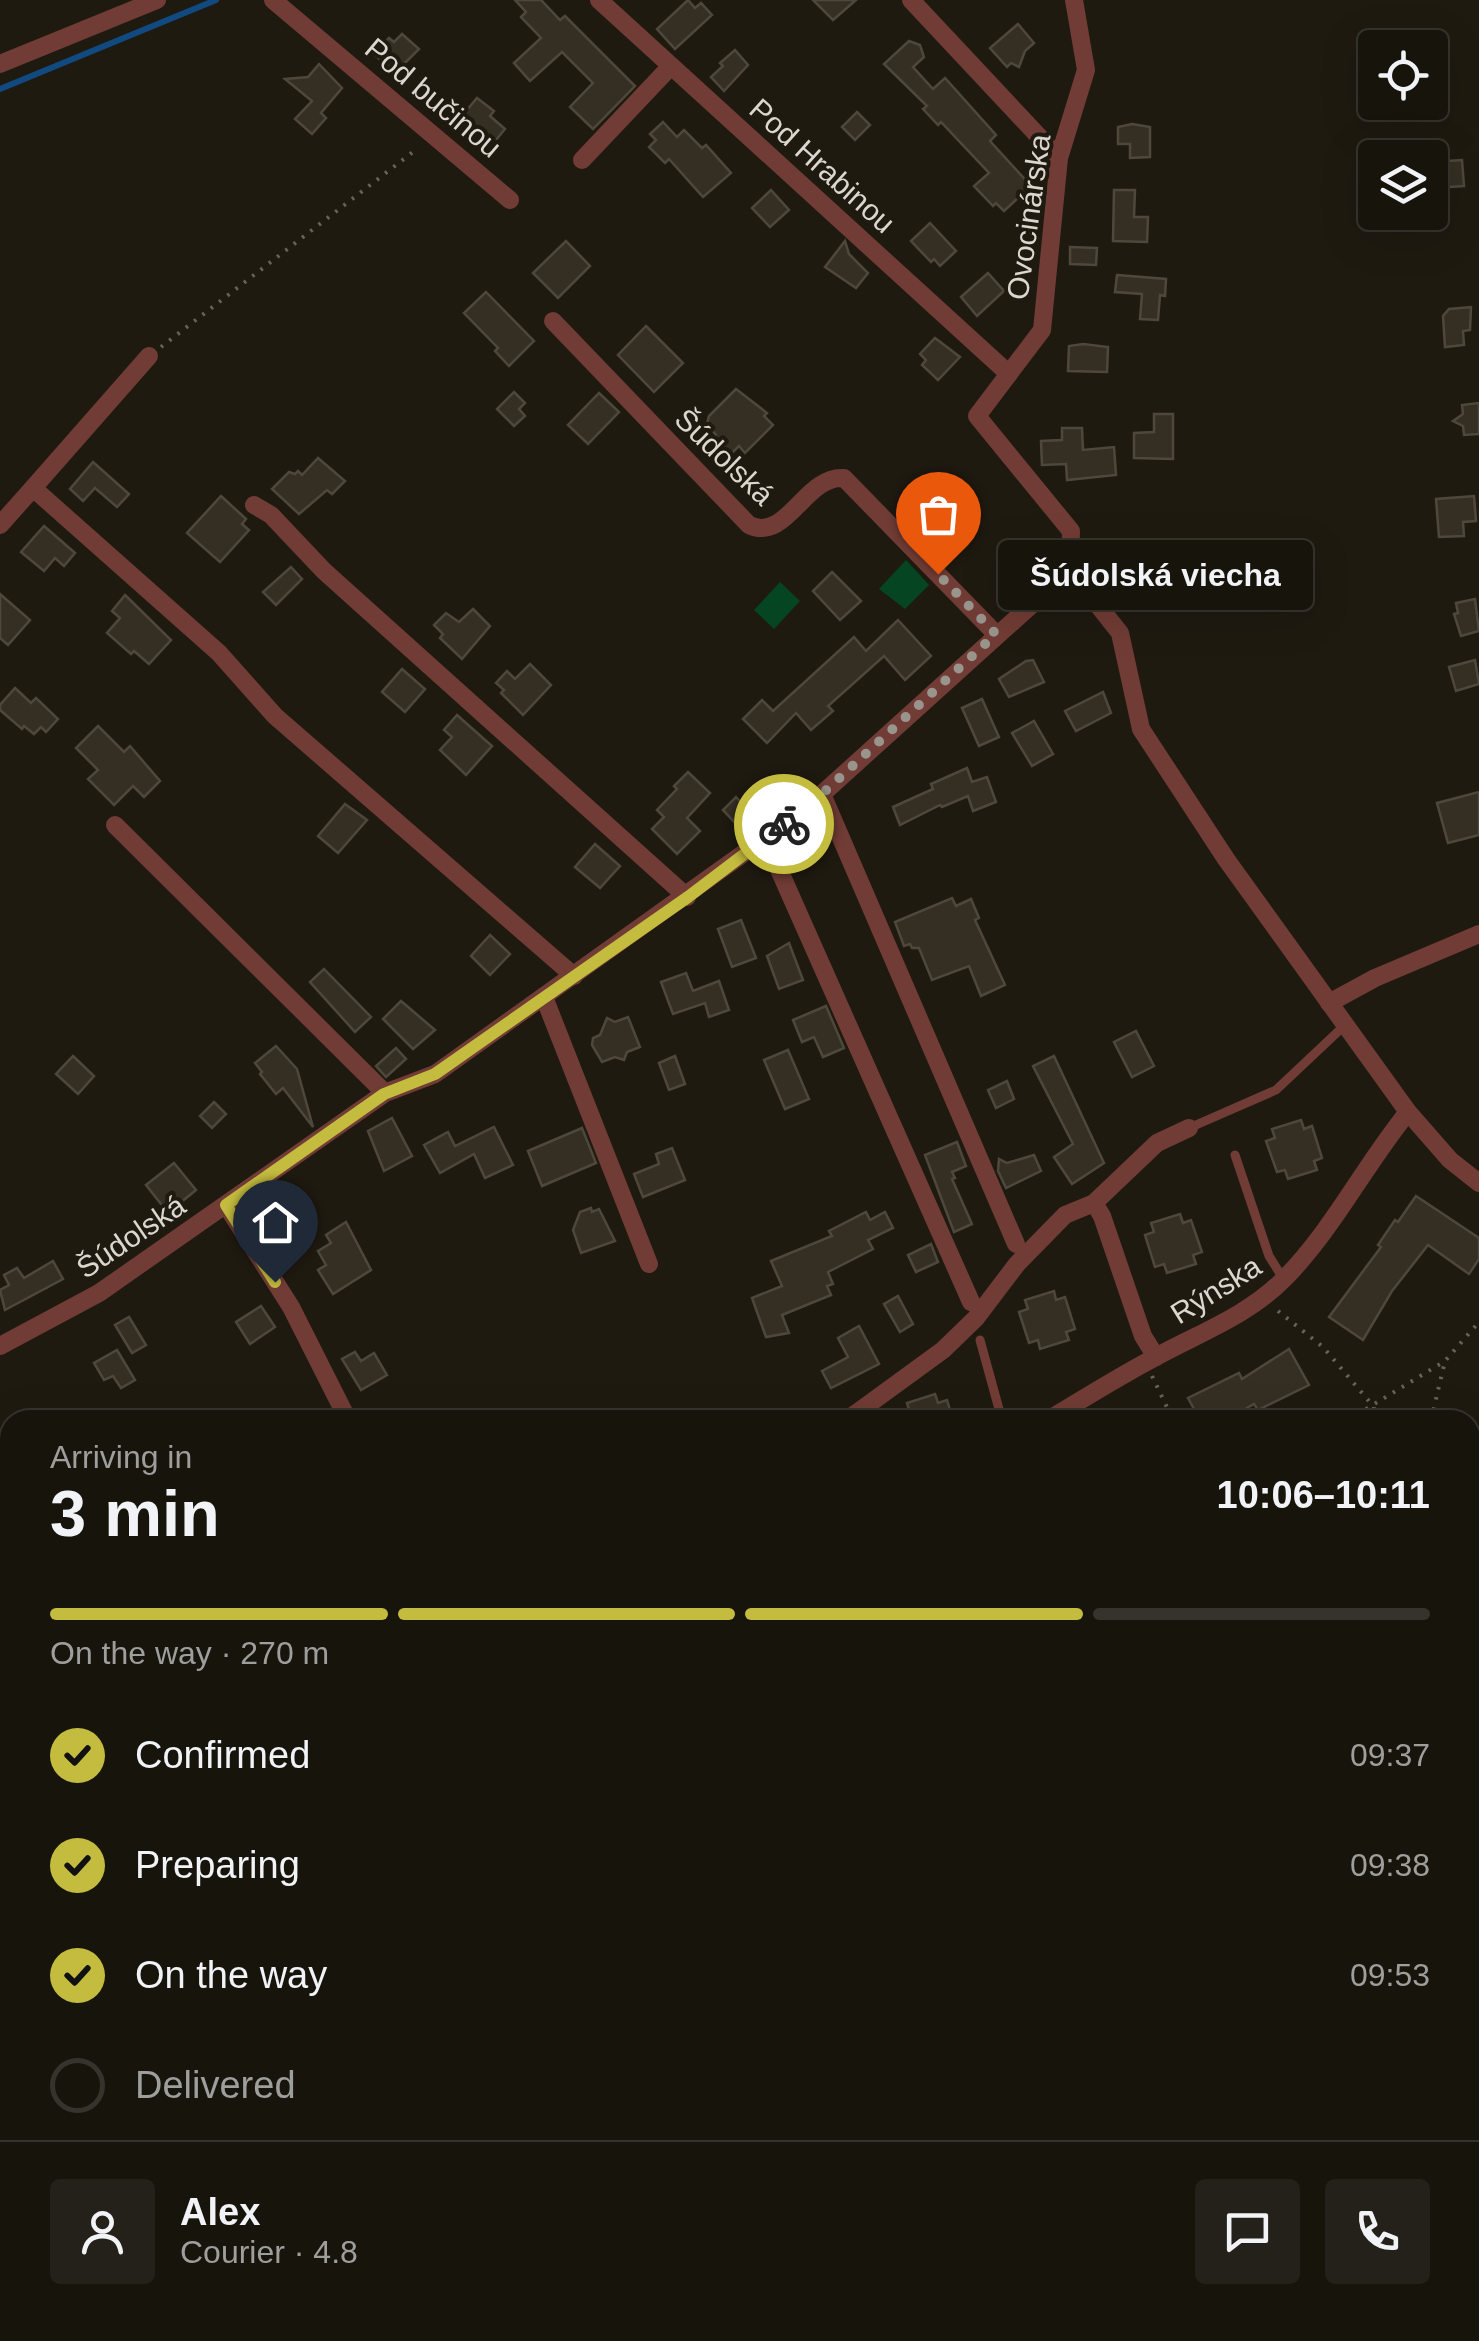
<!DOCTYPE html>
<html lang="en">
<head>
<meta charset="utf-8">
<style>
	body { margin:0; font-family:Helvetica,sans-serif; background:#24211a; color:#f1f3f6; height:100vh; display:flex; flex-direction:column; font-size:38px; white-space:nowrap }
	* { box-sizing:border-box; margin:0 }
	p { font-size:32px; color:#9e9e9d }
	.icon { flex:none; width:55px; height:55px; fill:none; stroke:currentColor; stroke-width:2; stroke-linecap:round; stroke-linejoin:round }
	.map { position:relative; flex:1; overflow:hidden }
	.details { position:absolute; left:0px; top:1410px; width:1480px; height:932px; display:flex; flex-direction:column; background:#17140c; border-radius:30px 30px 0 0; box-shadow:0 10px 40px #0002,0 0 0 2px #36332d }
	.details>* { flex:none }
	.controls { position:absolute; left:1358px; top:30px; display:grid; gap:20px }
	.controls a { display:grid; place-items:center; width:90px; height:90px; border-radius:10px; background:#17140c; box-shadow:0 10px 40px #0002,0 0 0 2px #36332d; font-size:50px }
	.pin { position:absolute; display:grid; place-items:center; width:85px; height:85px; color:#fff; margin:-102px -42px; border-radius:50% 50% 50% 0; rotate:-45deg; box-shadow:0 0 10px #0007 }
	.pin .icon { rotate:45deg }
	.courier { position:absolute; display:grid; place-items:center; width:100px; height:100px; margin:-50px; border:8px solid #c4bc3e; border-radius:50%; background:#fff; color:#222; box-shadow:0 2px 12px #0007 }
	.bubble { position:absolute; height:70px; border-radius:10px; background:#17140c; box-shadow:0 10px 40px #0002,0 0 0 2px #36332d; font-size:32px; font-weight:700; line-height:70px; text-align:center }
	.headline em { font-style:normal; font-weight:700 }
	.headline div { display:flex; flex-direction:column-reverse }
	.headline { display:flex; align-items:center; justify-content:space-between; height:170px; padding:0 50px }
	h1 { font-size:65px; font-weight:700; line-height:75px }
	.bar { display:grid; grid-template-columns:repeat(4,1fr); gap:15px 10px; align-content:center; height:120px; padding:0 50px }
	.bar i { height:12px; border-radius:8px; background:#36332d }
	.bar .current { background:#c4bc3e }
	.bar p { grid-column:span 4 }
	.line { display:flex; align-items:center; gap:25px; padding:0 50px; border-top:2px solid #36332d }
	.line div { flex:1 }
	.round { display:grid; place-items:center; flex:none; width:105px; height:105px; border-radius:10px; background:#24211a }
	ol { padding:0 50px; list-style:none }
	li { display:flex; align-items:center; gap:30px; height:110px }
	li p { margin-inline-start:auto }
	li .icon { padding:10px; border-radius:50%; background:#c4bc3e; color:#111; stroke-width:4 }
	li:last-child { color:#9e9e9d }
	li i { width:55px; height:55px; border:5px solid #36332d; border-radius:50% }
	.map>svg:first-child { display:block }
	.green { fill:#054521 }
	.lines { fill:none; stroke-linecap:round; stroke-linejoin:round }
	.stream { stroke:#114981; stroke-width:6 }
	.building { fill:#342e23; stroke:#4e483c; stroke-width:2.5 }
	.path { stroke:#67635a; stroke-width:4; stroke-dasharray:2.5 8; stroke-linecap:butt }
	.service { stroke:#713c35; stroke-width:9 }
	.minor { stroke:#713c35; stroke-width:18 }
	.tertiary { stroke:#713c35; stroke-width:22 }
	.done { stroke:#99958d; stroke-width:10; stroke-dasharray:0 18 }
	.route { stroke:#c4bc3e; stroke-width:12 }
	.labels { text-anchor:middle; stroke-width:8; stroke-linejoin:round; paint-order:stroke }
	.street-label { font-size:30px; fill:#dbd7d0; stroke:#1f1a10 }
</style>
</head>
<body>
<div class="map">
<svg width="1479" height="2341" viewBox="0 0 1479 2341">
	<rect width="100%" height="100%" fill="#1f1a10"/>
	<!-- green -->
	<g class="green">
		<polygon points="906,560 929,585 905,609 879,589"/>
		<polygon points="780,582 800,601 774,629 754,610"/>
	</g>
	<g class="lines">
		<!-- stream -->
		<polyline class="stream" points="0,89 216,0"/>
	</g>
	<!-- building -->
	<g class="building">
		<polygon points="515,0 541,0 560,20 565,16 635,86 593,129 570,107 593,83 562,52 530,81 514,63 541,38 521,17 526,12"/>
		<polygon points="688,0 695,8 701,3 712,15 675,49 657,29"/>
		<polygon points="813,0 856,0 833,20"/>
		<polygon points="1018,24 1034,43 1025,51 1019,67 1011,63 1007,67 990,48"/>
		<polygon points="402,34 419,49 396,72 373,54 389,38 394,42"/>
		<polygon points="909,41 920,45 924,57 913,67 933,89 945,78 996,135 990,141 1031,186 1004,211 996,203 993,206 974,186 989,173 941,122 938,125 923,109 927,106 884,64"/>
		<polygon points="735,50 748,65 724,91 711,77 723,66 720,63"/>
		<polygon points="319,64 342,88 321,113 326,118 312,134 295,119 312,101 285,79 308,77"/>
		<polygon points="477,98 494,111 490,116 505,129 492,145 476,132 472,137 456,123"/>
		<polygon points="857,112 870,125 855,140 842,127"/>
		<polygon points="663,122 677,137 684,130 702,148 706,145 731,173 703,197 669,159 665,163 649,147 656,140 650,134"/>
		<polygon points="1132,124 1150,127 1150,157 1130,158 1130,144 1118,144 1118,127"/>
		<polygon points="1462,160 1464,186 1434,188 1432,162"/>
		<polygon points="771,190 789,210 770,227 752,208"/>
		<polygon points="1114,190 1135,190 1134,217 1148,217 1147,242 1113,241"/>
		<polygon points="930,223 956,251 940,266 934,259 931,262 911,241"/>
		<polygon points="566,241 590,266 558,298 533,273"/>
		<polygon points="845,241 849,254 868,273 856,288 825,267"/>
		<polygon points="1070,247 1097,248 1096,265 1070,264"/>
		<polygon points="988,273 1004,291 977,316 961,297"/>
		<polygon points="1117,275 1166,279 1165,296 1160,295 1158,320 1140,319 1142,294 1115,292"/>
		<polygon points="486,292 534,341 509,366 495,351 498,348 464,313"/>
		<polygon points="1471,307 1470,330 1463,331 1464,345 1445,347 1443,316 1449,309"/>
		<polygon points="646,326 683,363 654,392 618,355"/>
		<polygon points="935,338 960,357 938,380 922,365 926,360 920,354"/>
		<polygon points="1083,344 1108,347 1107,372 1068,371 1069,346"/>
		<polygon points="736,389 767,413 764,416 773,425 745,453 739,446 731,454 714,437 716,435 707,424 709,416"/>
		<polygon points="514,392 525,403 519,409 525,416 514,426 497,409"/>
		<polygon points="599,393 619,412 588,444 568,425"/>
		<polygon points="1479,403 1479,434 1464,435 1463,426 1453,421 1463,414 1462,405"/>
		<polygon points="1154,414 1173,414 1173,459 1134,458 1134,433 1154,432"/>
		<polygon points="1062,428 1082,428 1083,450 1114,447 1116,475 1067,480 1066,464 1042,465 1041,441 1062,440"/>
		<polygon points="318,458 345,481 332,494 327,490 299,514 272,489 289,472 295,474 298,471 302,475"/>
		<polygon points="93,462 129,494 117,507 95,488 83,501 70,489"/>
		<polygon points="221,496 246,519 242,524 249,530 220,562 187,533"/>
		<polygon points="1474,496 1476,521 1463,522 1464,536 1439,537 1436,499"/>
		<polygon points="44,526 75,553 64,566 55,558 44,571 21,552"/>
		<polygon points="291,567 302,579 276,605 263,592"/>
		<polygon points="832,572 861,601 840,620 813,591"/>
		<polygon points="0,594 30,620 8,645 0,638"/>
		<polygon points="125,595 171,640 149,664 134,651 131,654 107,633 120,618 112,611"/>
		<polygon points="1475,599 1479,631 1461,636 1454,614 1458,613 1456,603"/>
		<polygon points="473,609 490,626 462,659 440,638 443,634 434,625 446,613 459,622"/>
		<polygon points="898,620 931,656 905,680 884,656 828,706 833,711 811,730 796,713 767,743 743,719 762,700 773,711 854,637 866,651"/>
		<polygon points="1033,660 1044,682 1009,697 999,679 1026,661"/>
		<polygon points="1475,660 1479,684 1456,691 1449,667"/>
		<polygon points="530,664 551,685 523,715 501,693 504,690 496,683 507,671 515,679"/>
		<polygon points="402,669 425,689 405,712 382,692"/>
		<polygon points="15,688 31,703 36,698 58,719 46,732 41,727 34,734 24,726 22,729 0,710 0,705"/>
		<polygon points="1103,692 1111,713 1076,731 1065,711"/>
		<polygon points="982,699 999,737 979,746 962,708"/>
		<polygon points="457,715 492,746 466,775 440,750 452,737 444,730"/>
		<polygon points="1034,721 1053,754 1032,766 1012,733"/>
		<polygon points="98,726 124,752 130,746 160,781 144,797 133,786 114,805 88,779 98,770 76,748"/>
		<polygon points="967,768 972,782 987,777 996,802 973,811 968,796 942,807 940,805 900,825 893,807 933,789 931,784"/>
		<polygon points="688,772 710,793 687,818 700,831 677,854 652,829 664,817 657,810 677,789 674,786"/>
		<polygon points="1479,792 1479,835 1448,843 1437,803"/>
		<polygon points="736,797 749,811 736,824 723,810"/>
		<polygon points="345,804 367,820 338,853 318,836"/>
		<polygon points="595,844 620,866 600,888 575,867"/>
		<polygon points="952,898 956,906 971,899 979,918 975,920 1005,985 981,996 969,966 932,980 919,948 912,948 910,944 904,946 895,922"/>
		<polygon points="741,920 756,958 732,967 718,929"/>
		<polygon points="490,935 510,954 490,975 471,956"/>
		<polygon points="789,943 803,980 779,989 767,956"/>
		<polygon points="324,969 371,1017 355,1032 310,982"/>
		<polygon points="686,973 693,991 719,981 729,1010 709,1017 705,1003 673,1014 661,982"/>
		<polygon points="401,1001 435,1030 413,1049 383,1019"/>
		<polygon points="826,1006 844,1048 823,1057 814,1037 802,1042 793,1020"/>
		<polygon points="628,1017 640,1047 627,1052 624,1060 615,1057 602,1062 592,1045 593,1038 600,1035 607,1018 615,1022"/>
		<polygon points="1136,1031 1154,1066 1132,1077 1114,1042"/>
		<polygon points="276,1046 297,1069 313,1127 283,1088 276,1094 260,1074 262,1072 255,1063"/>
		<polygon points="396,1048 406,1059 386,1077 376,1066"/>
		<polygon points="788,1050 809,1099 785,1109 764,1060"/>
		<polygon points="73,1056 94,1076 78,1094 56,1074"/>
		<polygon points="675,1056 685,1084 669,1090 659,1063"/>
		<polygon points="1054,1056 1104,1163 1072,1184 1054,1157 1073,1144 1033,1066"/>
		<polygon points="1007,1081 1014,1099 996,1108 988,1090"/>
		<polygon points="214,1102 226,1114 212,1128 200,1116"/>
		<polygon points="392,1118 412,1156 384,1171 368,1131"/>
		<polygon points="1301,1120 1304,1129 1312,1126 1322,1158 1314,1161 1317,1170 1288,1179 1285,1170 1277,1172 1266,1141 1275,1138 1272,1129"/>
		<polygon points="494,1127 513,1165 485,1178 474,1154 440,1173 424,1145 448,1132 455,1146"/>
		<polygon points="582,1128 596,1163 542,1186 528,1151"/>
		<polygon points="957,1142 966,1166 952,1172 955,1178 952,1179 972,1224 954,1232 925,1155"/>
		<polygon points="672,1148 685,1180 643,1197 634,1174 659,1164 656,1154"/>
		<polygon points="1034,1155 1041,1171 1006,1188 998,1171 999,1159 1007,1163"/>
		<polygon points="174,1163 196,1190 168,1213 146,1185"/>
		<polygon points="1416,1196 1479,1238 1479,1259 1469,1274 1428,1245 1392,1291 1363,1340 1329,1317 1381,1247 1378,1245 1395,1220 1398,1222"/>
		<polygon points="591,1208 592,1212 599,1209 615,1241 581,1253 573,1230 580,1212"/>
		<polygon points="866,1212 870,1220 885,1212 893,1228 868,1240 873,1249 828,1272 833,1284 827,1286 831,1295 782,1315 789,1333 766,1337 752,1298 782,1286 771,1261 832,1236 829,1231"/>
		<polygon points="1180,1214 1183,1223 1191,1220 1202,1252 1193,1255 1196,1264 1167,1273 1164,1264 1155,1267 1145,1235 1154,1232 1151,1223"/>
		<polygon points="346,1222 371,1270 333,1294 318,1270 326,1265 318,1251 331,1243 326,1235"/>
		<polygon points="931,1244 938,1262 916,1272 908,1255"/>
		<polygon points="53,1261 63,1279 5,1310 0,1290 9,1285 4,1275 17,1268 24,1278"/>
		<polygon points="1054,1291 1056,1300 1065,1297 1075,1329 1066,1332 1069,1340 1040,1349 1038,1340 1029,1343 1019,1312 1028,1309 1025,1300"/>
		<polygon points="898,1296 913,1324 900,1332 884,1304"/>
		<polygon points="261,1306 275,1327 250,1344 236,1322"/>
		<polygon points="129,1317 146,1345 132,1353 115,1325"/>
		<polygon points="859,1326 879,1364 831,1388 822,1371 848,1357 838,1338"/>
		<polygon points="1289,1349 1309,1385 1258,1410 1254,1404 1226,1420 1200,1420 1188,1398 1239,1373 1242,1379"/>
		<polygon points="117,1350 135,1380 121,1388 113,1376 104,1380 94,1363"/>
		<polygon points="355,1352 361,1361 374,1353 387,1375 361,1390 342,1359"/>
		<polygon points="935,1394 938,1403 947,1400 953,1420 912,1420 907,1403"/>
	</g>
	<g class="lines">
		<!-- path -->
		<g class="path">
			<polyline points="161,347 418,148"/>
			<polyline points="1278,1311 1323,1347 1374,1407 1373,1420"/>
			<polyline points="1152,1376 1173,1420"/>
			<polyline points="1348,1420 1445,1361 1479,1322"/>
			<polyline points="1431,1420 1445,1361"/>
			<polyline points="1470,1469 1479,1465"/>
			<polyline points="1470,1649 1479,1636"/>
			<polyline points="1470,1767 1479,1755"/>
			<polyline points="1470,1933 1479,1936"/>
			<polyline points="0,2047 10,2036"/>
			<polyline points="1470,2155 1479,2142"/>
			<polyline points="1470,2191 1479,2179"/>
			<polyline points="556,2332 568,2341"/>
			<polyline points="48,2341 54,2332"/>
			<polyline points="144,2341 150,2332"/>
			<polyline points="230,2341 235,2332"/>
			<polyline points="451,2341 462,2332"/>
			<polyline points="467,2341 473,2332"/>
			<polyline points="644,2341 649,2332"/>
			<polyline points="656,2341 659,2336 666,2341"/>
			<polyline points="686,2341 693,2332"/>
			<polyline points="780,2341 786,2332"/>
			<polyline points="881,2341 887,2332"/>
			<polyline points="959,2341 965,2332"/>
			<polyline points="1351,2341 1358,2332"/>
		</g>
		<!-- service -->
		<g class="service">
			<polyline points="1189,1128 1276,1090 1345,1025"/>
			<polyline points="1235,1155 1269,1256 1284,1280"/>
			<polyline points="980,1340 1002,1420"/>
		</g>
		<!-- minor -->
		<g class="minor">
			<polyline points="273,0 510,200"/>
			<polyline points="599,0 1009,374"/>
			<polyline points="911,0 1059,158"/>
			<polyline points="0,64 157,0"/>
			<polyline points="582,160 671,66"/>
			<path d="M553 321 749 525C787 543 805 475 844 478L996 634"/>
			<polyline points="33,488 149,356"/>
			<polyline points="254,505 271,515 324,571 687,897"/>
			<polyline points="0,525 33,488 219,653 275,716 574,976"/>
			<polyline points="1070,570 1120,633 1141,729 1226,859 1408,1112 1450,1160 1479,1183"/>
			<polyline points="1070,570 1071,531 977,416 1042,330 1059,158 1086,70 1074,0"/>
			<polyline points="822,794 1016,1244"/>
			<polyline points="115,825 385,1093"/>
			<polyline points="765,838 971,1302"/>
			<polyline points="544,997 649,1264"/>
			<polyline points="1329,1003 1375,978 1479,934"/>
			<polyline points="1094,1203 1102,1216 1143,1336 1156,1357"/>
			<polyline points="226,1205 291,1307 348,1420"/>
			<polyline points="0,1346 99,1293 385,1093 435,1074 765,838 822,794 1070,570"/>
			<polyline points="847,1420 943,1350 976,1318 1017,1264 1065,1215 1094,1203 1157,1143 1189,1128"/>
			<path d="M1048 1420C1083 1399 1118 1377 1154 1358 1199 1333 1248 1316 1285 1278 1334 1228 1364 1166 1408 1112"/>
			<polyline points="1470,1543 1479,1531"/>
			<polyline points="1470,1864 1479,1852"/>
			<polyline points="606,2332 617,2341"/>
			<polyline points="192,2341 198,2332"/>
			<polyline points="821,2341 827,2332"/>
			<polyline points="1164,2341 1169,2332"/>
		</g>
		<!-- tertiary -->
		<g class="tertiary">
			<polyline points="1470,2241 1479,2227"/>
			<polyline points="1390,2341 1398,2332"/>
		</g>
	</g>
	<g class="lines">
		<!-- done -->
		<polyline class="done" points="784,824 822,794 996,634 938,574"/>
		<!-- route -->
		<polyline class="route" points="275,1282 226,1205 384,1094 435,1074 688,897 784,824"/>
	</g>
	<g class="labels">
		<!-- street labels -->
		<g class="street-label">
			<text transform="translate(433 98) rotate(40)" y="10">Pod bučinou</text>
			<text transform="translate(822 166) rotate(42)" y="10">Pod Hrabinou</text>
			<text transform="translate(1029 217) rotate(-82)" y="10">Ovocinárska</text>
			<text transform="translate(724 457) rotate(44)" y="10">Šúdolská</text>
			<text transform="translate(131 1237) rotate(-34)" y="10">Šúdolská</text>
			<text transform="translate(1216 1290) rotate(-32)" y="10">Rýnska</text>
		</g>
	</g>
</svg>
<div class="controls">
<a><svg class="icon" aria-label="locate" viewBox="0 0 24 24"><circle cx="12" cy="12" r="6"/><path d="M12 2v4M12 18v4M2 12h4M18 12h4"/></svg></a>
<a><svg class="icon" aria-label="layers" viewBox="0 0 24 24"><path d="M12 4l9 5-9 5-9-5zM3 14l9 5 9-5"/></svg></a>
</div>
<div class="pin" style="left:938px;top:574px;background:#ea580c"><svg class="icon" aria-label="bag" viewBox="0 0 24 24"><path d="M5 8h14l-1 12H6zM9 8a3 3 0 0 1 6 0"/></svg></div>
<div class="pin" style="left:275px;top:1282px;background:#1f2937"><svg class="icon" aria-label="home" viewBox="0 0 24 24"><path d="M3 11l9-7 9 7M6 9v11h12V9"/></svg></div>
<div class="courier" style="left:784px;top:824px"><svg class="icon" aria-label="bike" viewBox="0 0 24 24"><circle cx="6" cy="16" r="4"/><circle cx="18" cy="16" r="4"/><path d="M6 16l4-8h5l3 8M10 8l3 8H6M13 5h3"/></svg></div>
<div class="bubble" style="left:998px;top:540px;width:315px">Šúdolská viecha</div>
<section class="details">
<div class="headline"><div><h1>3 min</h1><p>Arriving in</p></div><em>10:06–10:11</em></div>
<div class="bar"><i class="current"></i><i class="current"></i><i class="current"></i><i></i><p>On the way · 270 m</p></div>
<ol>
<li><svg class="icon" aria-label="check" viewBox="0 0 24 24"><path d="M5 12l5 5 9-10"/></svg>Confirmed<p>09:37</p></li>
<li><svg class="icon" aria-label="check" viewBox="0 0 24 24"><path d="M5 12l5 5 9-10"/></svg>Preparing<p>09:38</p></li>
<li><svg class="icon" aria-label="check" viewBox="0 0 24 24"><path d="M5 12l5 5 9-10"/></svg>On the way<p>09:53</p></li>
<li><i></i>Delivered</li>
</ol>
<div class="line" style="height:180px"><a class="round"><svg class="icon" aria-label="person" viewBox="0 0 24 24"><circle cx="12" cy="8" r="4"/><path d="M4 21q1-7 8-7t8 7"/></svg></a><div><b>Alex</b><p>Courier · 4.8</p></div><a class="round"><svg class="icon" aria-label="chat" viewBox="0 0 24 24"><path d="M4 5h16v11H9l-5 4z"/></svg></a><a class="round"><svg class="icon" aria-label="phone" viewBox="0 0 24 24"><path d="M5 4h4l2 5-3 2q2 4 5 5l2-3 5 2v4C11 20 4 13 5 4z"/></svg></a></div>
</section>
</div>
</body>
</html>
